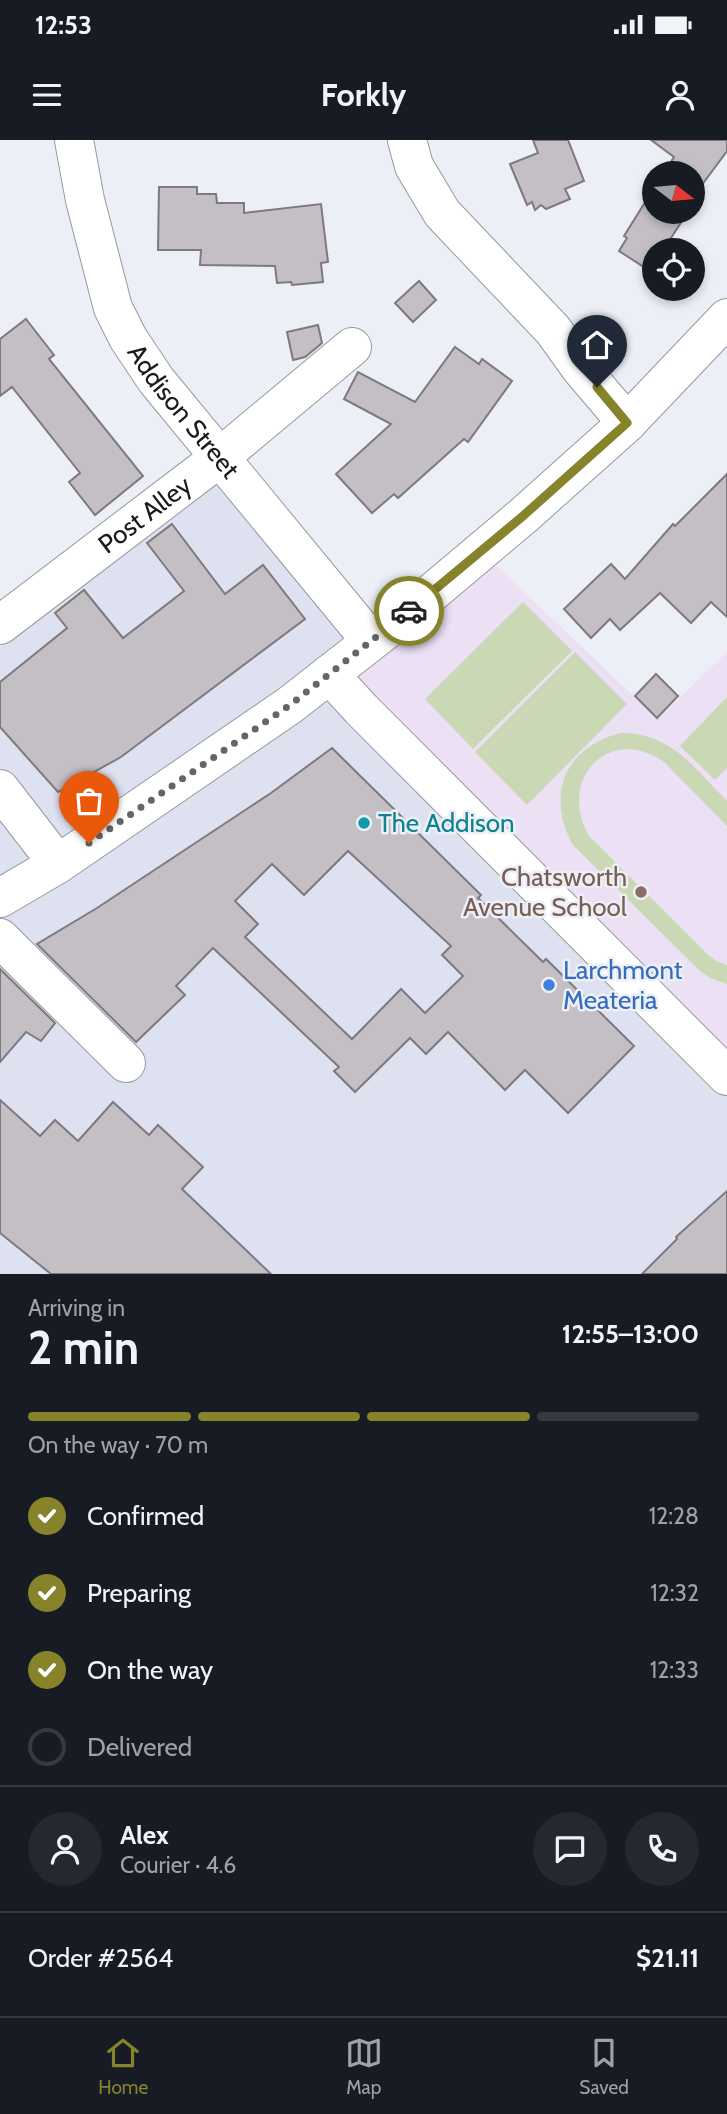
<!DOCTYPE html>
<html lang="en">
<head>
<meta charset="utf-8">
<style>
	body { margin:0; font-family:Cabin,sans-serif; background:#242831; color:#f1f3f6; height:100vh; display:flex; flex-direction:column; font-size:26px; white-space:nowrap }
	* { box-sizing:border-box; margin:0 }
	p { font-size:23px; color:#9ea1a6 }
	.icon { flex:none; width:38px; height:38px; fill:none; stroke:currentColor; stroke-width:2; stroke-linecap:round; stroke-linejoin:round }
	.map { position:relative; height:1134px; overflow:hidden }
	.details { display:flex; flex-direction:column; background:#171b24; flex:1 }
	.details>* { flex:none }
	.needle { width:46px; rotate:106deg }
	.tools { position:absolute; left:642px; top:21px; display:grid; gap:14px }
	.tools a { display:grid; place-items:center; width:63px; height:63px; border-radius:50%; background:#171b24; box-shadow:0 4px 10px #0003; font-size:35px }
	.pin { position:absolute; display:grid; place-items:center; width:60px; height:60px; color:#fff; margin:-72px -30px; border-radius:50% 50% 50% 0; rotate:-45deg; box-shadow:0 0 7px #0007 }
	.pin .icon { rotate:45deg }
	.courier { position:absolute; display:grid; place-items:center; width:70px; height:70px; margin:-35px; border:5px solid #86832b; border-radius:50%; background:#fff; color:#222; box-shadow:0 2px 9px #0007 }
	.head em { font-style:normal; font-weight:700 }
	.head div { display:flex; flex-direction:column-reverse }
	.head { display:flex; align-items:center; justify-content:space-between; height:119px; padding:0 28px }
	h1 { font-size:46px; font-weight:700; line-height:52px }
	.bar { display:grid; grid-template-columns:repeat(4,1fr); gap:10px 7px; align-content:center; height:84px; padding:0 28px }
	.bar i { height:9px; border-radius:5px; background:#363941 }
	.bar .current { background:#86832b }
	.bar p { grid-column:span 4 }
	.line { display:flex; align-items:center; gap:18px; padding:0 28px; border-top:2px solid #363941 }
	.line div { flex:1 }
	.round { display:grid; place-items:center; flex:none; width:74px; height:74px; border-radius:37px; background:#242831 }
	ol { padding:0 28px; list-style:none }
	li { display:flex; align-items:center; gap:21px; height:77px }
	li p { margin-inline-start:auto }
	li .icon { padding:7px; border-radius:50%; background:#86832b; color:#fff; stroke-width:4 }
	li:last-child { color:#9ea1a6 }
	li i { width:38px; height:38px; border:4px solid #363941; border-radius:50% }
	.status { display:flex; justify-content:space-between; align-items:center; height:49px; padding:0 35px; background:#171b24; direction:ltr }
	.status svg { height:19px; fill:currentColor }
	header { display:flex; justify-content:space-between; align-items:center; height:91px; padding:0 28px; background:#171b24; font-size:32px; font-weight:700 }
	.menu { display:flex; justify-content:space-around; align-items:center; height:98px; border-top:2px solid #363941; background:#171b24; font-size:19px; color:#9ea1a6 }
	.menu a { display:grid; justify-items:center; gap:4px }
	.menu .current { color:#86832b }
	.map>svg:first-child { display:block }
	.built { fill:#dee2f0 }
	.education { fill:#ece0f4 }
	.green { fill:#cbd8b5 }
	.building { fill:#c3bfc5; stroke:#7d797f; stroke-width:2; fill-rule:evenodd }
	.lines { fill:none; stroke-linecap:round; stroke-linejoin:round }
	.minor-casing { stroke:#9799a0; stroke-width:40 }
	.minor { stroke:#fff; stroke-width:38 }
	.done { stroke:#636568; stroke-width:7; stroke-dasharray:0 12.6 }
	.route { stroke:#86832b; stroke-width:9 }
	.culture-dot { fill:#0f9aa8; stroke:#edeff6; stroke-width:2.5 }
	.education-dot { fill:#8d6e63; stroke:#edeff6; stroke-width:2.5 }
	.shop-dot { fill:#3f7fe0; stroke:#edeff6; stroke-width:2.5 }
	.labels { text-anchor:middle; stroke-width:5; stroke-linejoin:round; paint-order:stroke }
	.street-label { font-size:26px; fill:#191a1c; stroke:#edeff6 }
	.culture-label { font-size:26px; fill:#0d838f; stroke:#edeff6; text-anchor:start }
	.education-label { font-size:26px; fill:#785e54; stroke:#edeff6; text-anchor:end }
	.shop-label { font-size:26px; fill:#366cbe; stroke:#edeff6; text-anchor:start }
</style>
</head>
<body>
<div class="status"><b>12:53</b><svg viewBox="0 0 49 12"><path d="M0 12V9h3v3zM5 12V6h3v6zM10 12V3h3v9zM15 12V0h3v12zM26 1h20v11H26zM47 4h2v5h-2z"/></svg></div>
<header><svg class="icon" aria-label="menu" viewBox="0 0 24 24"><path d="M4 6h16M4 12h16M4 18h16"/></svg>Forkly<svg class="icon" aria-label="person" viewBox="0 0 24 24"><circle cx="12" cy="8" r="4"/><path d="M4 21q1-7 8-7t8 7"/></svg></header>
<div class="map">
<svg width="727" height="1134" viewBox="0 0 727 1134">
	<rect width="100%" height="100%" fill="#edeff6"/>
	<!-- built -->
	<polygon class="built" points="197,314 727,925 727,1134 0,1134 0,467"/>
	<!-- education -->
	<polygon class="education" points="488,418 658,579 727,512 727,925 341,537"/>
	<!-- green -->
	<g class="green">
		<polygon points="523,462 572,511 473,609 425,559"/>
		<polygon points="575,512 627,564 527,665 475,612"/>
		<polygon points="727,557 727,628 715,640 680,606"/>
		<path d="M620 593C672 593 693 627 727 661V686L665 623C611 583 556 638 589 696L706 813 716 821 727 825V844L710 838 699 830 573 705C545 654 565 608 620 593Z"/>
	</g>
	<!-- building -->
	<g class="building">
		<polygon points="533,0 568,0 584,41 565,49 570,59 546,69 541,65 535,70 532,62 527,65 510,24 538,13"/>
		<polygon points="651,0 727,0 727,11 693,57 693,33 664,33 674,17"/>
		<polygon points="159,47 197,47 197,54 216,54 217,63 244,63 244,73 321,64 328,122 321,123 323,142 292,145 291,142 277,143 275,126 200,125 201,110 158,110"/>
		<polygon points="654,48 654,72 688,72 663,110 654,110 654,117 647,129 619,111 627,98 624,96"/>
		<polygon points="419,141 436,160 413,182 395,163"/>
		<polygon points="26,179 54,215 49,219 143,336 95,375 69,342 80,333 12,247 0,256 0,199"/>
		<polygon points="318,185 322,203 305,217 293,220 287,192"/>
		<polygon points="455,207 479,224 482,219 512,241 468,302 464,299 398,358 394,354 372,373 336,334 391,284 344,259 358,232 415,262"/>
		<polygon points="727,334 727,477 711,462 691,483 660,453 620,490 610,479 591,498 564,469 611,424 625,439 673,384 675,386"/>
		<polygon points="172,384 225,454 263,425 305,479 121,617 58,652 0,587 0,542 67,488 55,473 84,450 123,498 184,451 147,403"/>
		<polygon points="656,534 678,556 657,578 635,556"/>
		<path d="M332 608 481 755 478 758 543 822 546 819 634 906 568 973 525 930 505 950 448 892 426 914 410 898 355 952 334 931 339 927 213 808 176 846 185 855 136 902 37 804 97 768 271 653ZM348 711 451 806 442 815 463 836 425 873 401 849 352 899 245 797 258 784 235 761 272 724 304 755Z"/>
		<polygon points="0,829 55,883 41,901 26,892 0,922"/>
		<polygon points="0,960 40,996 55,980 78,1001 113,962 149,995 158,985 203,1027 182,1049 271,1134 51,1134 0,1093"/>
		<polygon points="727,1051 727,1134 642,1134 677,1099 676,1097"/>
	</g>
	<g class="lines">
		<!-- minor casing -->
		<g class="minor-casing">
			<g id="minor">
				<path id="s1" d="M74 0 85 60 113 168 128 198 156 240 371 501"/>
				<polyline points="407,0 414,26 442,73 553,190 581,229 627,283"/>
				<path id="s2" d="M0 485 219 318 352 207"/>
				<polyline points="329,534 361,569 727,936"/>
				<polyline points="0,649 58,724"/>
				<polyline points="0,758 58,724 290,565 409,472 523,376 627,283 727,178"/>
				<polyline points="0,798 126,923"/>
			</g>
		</g>
		<!-- minor -->
		<use href="#minor" class="minor"/>
	</g>
	<g class="lines">
		<!-- done -->
		<polyline class="done" points="89,703 290,565 409,471"/>
		<!-- route -->
		<polyline class="route" points="409,471 523,376 627,283 597,247"/>
	</g>
	<!-- markers -->
	<circle class="culture-dot" cx="364" cy="683" r="7"/>
	<circle class="education-dot" cx="641" cy="752" r="7"/>
	<circle class="shop-dot" cx="549" cy="845" r="7"/>
	<g class="labels">
		<!-- street labels -->
		<g class="street-label">
			<text dy="9" stroke="none"><textPath href="#s1" startOffset="298">Addison Street</textPath></text>
			<text dy="9" stroke="none"><textPath href="#s2" startOffset="182">Post Alley</textPath></text>
		</g>
		<!-- culture labels -->
		<g class="culture-label">
			<text x="378" y="692">The Addison</text>
		</g>
		<!-- education labels -->
		<g class="education-label">
			<text x="627" y="746">Chatsworth<tspan x="627" dy="30">Avenue School</tspan></text>
		</g>
		<!-- shop labels -->
		<g class="shop-label">
			<text x="563" y="839">Larchmont<tspan x="563" dy="30">Meateria</tspan></text>
		</g>
	</g>
</svg>
<div class="tools">
<a><svg class="needle" viewBox="-14 -14 28 28"><path d="M0-13l5 13h-10z" fill="#e53935"/><path d="M0 13l5-13h-10z" fill="#9ea1a6"/></svg></a>
<a><svg class="icon" aria-label="locate" viewBox="0 0 24 24"><circle cx="12" cy="12" r="6"/><path d="M12 2v4M12 18v4M2 12h4M18 12h4"/></svg></a>
</div>
<div class="pin" style="left:89px;top:703px;background:#ea580c"><svg class="icon" aria-label="bag" viewBox="0 0 24 24"><path d="M5 8h14l-1 12H6zM9 8a3 3 0 0 1 6 0"/></svg></div>
<div class="pin" style="left:597px;top:247px;background:#1f2937"><svg class="icon" aria-label="home" viewBox="0 0 24 24"><path d="M3 11l9-7 9 7M6 9v11h12V9"/></svg></div>
<div class="courier" style="left:409px;top:471px"><svg class="icon" aria-label="car" viewBox="0 0 24 24"><path d="M5 17H2v-5l4-1 3-4h7l3 4 3 1v5h-3M9 17h6M6 11h13"/><circle cx="7" cy="17" r="2"/><circle cx="17" cy="17" r="2"/></svg></div>
</div>
<section class="details">
<div class="head"><div><h1>2 min</h1><p>Arriving in</p></div><em>12:55–13:00</em></div>
<div class="bar"><i class="current"></i><i class="current"></i><i class="current"></i><i></i><p>On the way · 70 m</p></div>
<ol>
<li><svg class="icon" aria-label="check" viewBox="0 0 24 24"><path d="M5 12l5 5 9-10"/></svg>Confirmed<p>12:28</p></li>
<li><svg class="icon" aria-label="check" viewBox="0 0 24 24"><path d="M5 12l5 5 9-10"/></svg>Preparing<p>12:32</p></li>
<li><svg class="icon" aria-label="check" viewBox="0 0 24 24"><path d="M5 12l5 5 9-10"/></svg>On the way<p>12:33</p></li>
<li><i></i>Delivered</li>
</ol>
<div class="line" style="height:126px"><a class="round"><svg class="icon" aria-label="person" viewBox="0 0 24 24"><circle cx="12" cy="8" r="4"/><path d="M4 21q1-7 8-7t8 7"/></svg></a><div><b>Alex</b><p>Courier · 4.6</p></div><a class="round"><svg class="icon" aria-label="chat" viewBox="0 0 24 24"><path d="M4 5h16v11H9l-5 4z"/></svg></a><a class="round"><svg class="icon" aria-label="phone" viewBox="0 0 24 24"><path d="M5 4h4l2 5-3 2q2 4 5 5l2-3 5 2v4C11 20 4 13 5 4z"/></svg></a></div>
<div class="line" style="height:91px"><div>Order #2564</div><b>$21.11</b></div>
</section>
<nav class="menu">
<a class="current"><svg class="icon" aria-label="home" viewBox="0 0 24 24"><path d="M3 11l9-7 9 7M6 9v11h12V9"/></svg>Home</a>
<a><svg class="icon" aria-label="map" viewBox="0 0 24 24"><path d="M3 6l6-2 6 2 6-2v14l-6 2-6-2-6 2zM9 4v14M15 6v14"/></svg>Map</a>
<a><svg class="icon" aria-label="saved" viewBox="0 0 24 24"><path d="M7 4h10v16l-5-4-5 4z"/></svg>Saved</a>
</nav>
</body>
</html>
